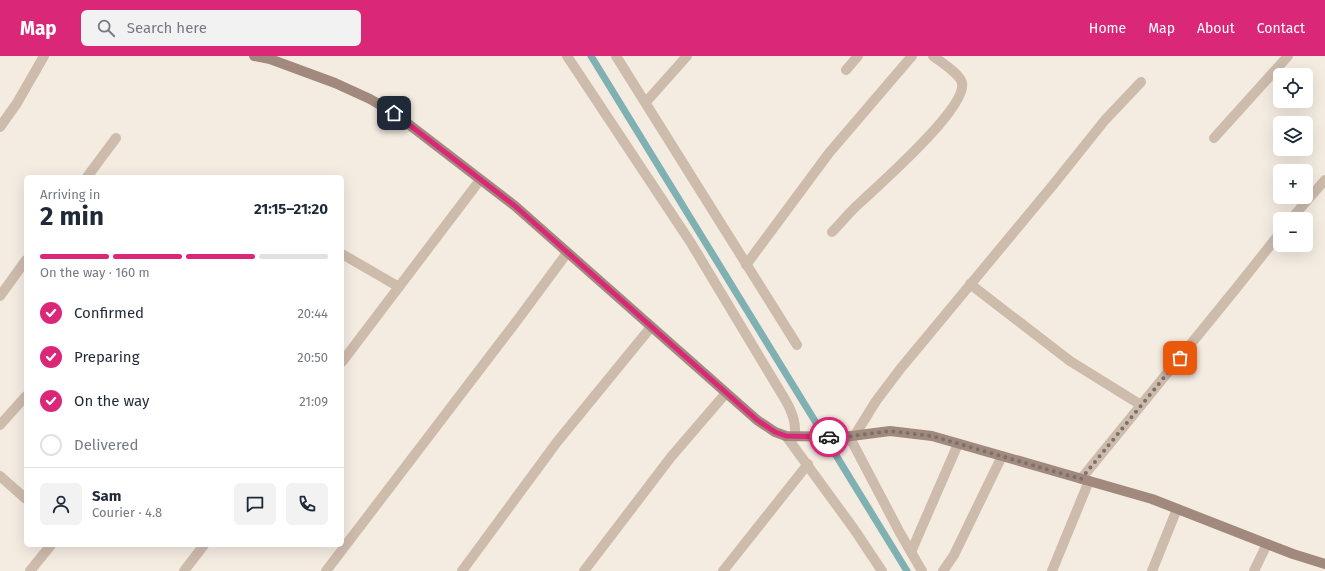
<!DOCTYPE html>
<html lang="en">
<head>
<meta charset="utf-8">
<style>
	body { margin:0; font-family:"Fira Sans",sans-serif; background:#f2f2f3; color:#1f2937; height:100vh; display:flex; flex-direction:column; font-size:15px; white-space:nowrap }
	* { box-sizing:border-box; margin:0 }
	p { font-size:13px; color:#747a83 }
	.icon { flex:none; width:22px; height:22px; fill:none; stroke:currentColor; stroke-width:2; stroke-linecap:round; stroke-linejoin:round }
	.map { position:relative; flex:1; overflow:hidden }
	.details { position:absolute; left:24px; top:119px; width:320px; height:372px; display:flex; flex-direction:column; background:#fff; border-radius:6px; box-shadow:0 4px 16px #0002 }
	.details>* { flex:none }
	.fabs { position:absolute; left:1273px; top:12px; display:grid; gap:8px }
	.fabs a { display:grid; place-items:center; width:40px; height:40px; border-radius:6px; background:#fff; box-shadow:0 4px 16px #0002; font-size:20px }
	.pin { position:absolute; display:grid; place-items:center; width:34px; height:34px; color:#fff; margin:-17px; border-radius:8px; box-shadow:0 2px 6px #0006 }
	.courier { position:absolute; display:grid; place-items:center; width:40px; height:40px; margin:-20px; border:3px solid #db2777; border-radius:50%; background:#fff; color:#222; box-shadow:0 1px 5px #0007 }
	.summary em { font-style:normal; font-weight:700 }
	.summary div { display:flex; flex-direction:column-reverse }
	.summary { display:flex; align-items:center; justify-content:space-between; height:68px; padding:0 16px }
	h1 { font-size:26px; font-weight:700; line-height:30px }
	.bar { display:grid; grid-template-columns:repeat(4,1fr); gap:6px 4px; align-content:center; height:48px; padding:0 16px }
	.bar i { height:5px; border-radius:3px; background:#e0e1e3 }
	.bar .current { background:#db2777 }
	.bar p { grid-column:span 4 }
	.line { display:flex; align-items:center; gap:10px; padding:0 16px; border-top:1px solid #e0e1e3 }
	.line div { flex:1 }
	.round { display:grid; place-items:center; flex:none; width:42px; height:42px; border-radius:6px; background:#f2f2f3 }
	ol { padding:0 16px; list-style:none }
	li { display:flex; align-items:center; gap:12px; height:44px }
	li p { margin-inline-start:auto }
	li .icon { padding:4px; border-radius:50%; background:#db2777; color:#fff; stroke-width:4 }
	li:last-child { color:#747a83 }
	li i { width:22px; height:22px; border:2px solid #e0e1e3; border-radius:50% }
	header { display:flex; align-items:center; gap:24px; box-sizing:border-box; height:56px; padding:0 20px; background:#db2777; color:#fff }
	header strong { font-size:19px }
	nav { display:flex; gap:22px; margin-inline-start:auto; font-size:14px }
	.search { width:280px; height:36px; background:#f2f2f3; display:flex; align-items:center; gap:10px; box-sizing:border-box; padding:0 14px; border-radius:6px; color:#747a83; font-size:15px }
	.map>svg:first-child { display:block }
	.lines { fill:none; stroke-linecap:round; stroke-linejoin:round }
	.stream { stroke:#7fb0b2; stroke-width:7 }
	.street { stroke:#cdbbac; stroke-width:10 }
	.secondary { stroke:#a18a7d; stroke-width:10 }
	.done { stroke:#7c716b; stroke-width:4; stroke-dasharray:0 7.2 }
	.route { stroke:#db2777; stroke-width:5 }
</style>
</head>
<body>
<header>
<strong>Map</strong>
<div class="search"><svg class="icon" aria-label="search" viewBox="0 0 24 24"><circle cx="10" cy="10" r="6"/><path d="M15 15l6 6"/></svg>Search here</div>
<nav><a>Home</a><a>Map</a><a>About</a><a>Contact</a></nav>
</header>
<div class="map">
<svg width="1325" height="515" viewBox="0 0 1325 515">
	<rect width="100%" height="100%" fill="#f4ebe1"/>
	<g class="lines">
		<!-- stream -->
		<polyline class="stream" points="591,0 907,515"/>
		<!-- street -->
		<g class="street">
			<path d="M567 0 691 187 786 345C793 358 796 367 795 381"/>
			<polyline points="616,0 797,289"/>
			<polyline points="846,14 858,0"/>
			<polyline points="646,46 687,0"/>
			<polyline points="0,71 17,47 44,0"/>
			<polyline points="1214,82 1288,0"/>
			<polyline points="87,121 116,82"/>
			<polyline points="1291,163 1325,124"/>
			<path d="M832 176C842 166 851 154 862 145 881 127 967 52 962 27 960 18 941 6 933 0"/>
			<polyline points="342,198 399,231"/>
			<polyline points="746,209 829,97 912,0"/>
			<polyline points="970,228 1070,305 1141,349"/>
			<polyline points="0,240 26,204"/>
			<polyline points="342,306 480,124"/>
			<polyline points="0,369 26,340"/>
			<polyline points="855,379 876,345 901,312 1053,129 1105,64 1141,26"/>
			<polyline points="786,380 854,473 882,515"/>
			<polyline points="849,380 900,477 922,515"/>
			<polyline points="0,420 26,443"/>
			<polyline points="1081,423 1238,230 1280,177"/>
			<polyline points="911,496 958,388"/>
			<polyline points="30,515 51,489"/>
			<polyline points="184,515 204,489"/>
			<polyline points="326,515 519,262 567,197"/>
			<polyline points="462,515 557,386 651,271"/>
			<polyline points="584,515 671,401 726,337"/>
			<polyline points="723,515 808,408"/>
			<polyline points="943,515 954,499 1002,400"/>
			<polyline points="1052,515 1089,425"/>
			<polyline points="1152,515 1177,453"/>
			<polyline points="1254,515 1267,488"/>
		</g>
		<!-- secondary -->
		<polyline class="secondary" points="254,0 270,3 335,27 370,43 394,57 515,150 757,364 775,376 786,380 844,381 890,375 932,380 1152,443 1293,498 1325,508"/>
	</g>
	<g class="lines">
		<!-- done -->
		<polyline class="done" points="829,381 844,381 890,375 932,380 1081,423 1180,302"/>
		<!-- route -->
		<polyline class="route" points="394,57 515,150 757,364 775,376 786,380 829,381"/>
	</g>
</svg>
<div class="fabs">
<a><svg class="icon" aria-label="locate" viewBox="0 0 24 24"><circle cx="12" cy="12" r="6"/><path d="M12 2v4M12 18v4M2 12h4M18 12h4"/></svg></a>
<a><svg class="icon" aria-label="layers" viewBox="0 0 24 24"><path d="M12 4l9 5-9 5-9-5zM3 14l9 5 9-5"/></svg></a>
<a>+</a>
<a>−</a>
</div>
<div class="pin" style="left:1180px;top:302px;background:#ea580c"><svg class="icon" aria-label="bag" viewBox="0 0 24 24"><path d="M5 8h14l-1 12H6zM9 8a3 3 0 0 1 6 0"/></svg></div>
<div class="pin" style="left:394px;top:57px;background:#1f2937"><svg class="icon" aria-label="home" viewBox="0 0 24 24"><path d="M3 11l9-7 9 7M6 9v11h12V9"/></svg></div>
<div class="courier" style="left:829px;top:381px"><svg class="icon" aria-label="car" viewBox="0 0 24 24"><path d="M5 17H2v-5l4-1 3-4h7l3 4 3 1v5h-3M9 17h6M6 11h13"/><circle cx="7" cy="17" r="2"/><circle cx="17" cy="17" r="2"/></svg></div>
<section class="details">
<div class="summary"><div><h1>2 min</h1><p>Arriving in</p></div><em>21:15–21:20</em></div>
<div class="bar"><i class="current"></i><i class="current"></i><i class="current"></i><i></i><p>On the way · 160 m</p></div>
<ol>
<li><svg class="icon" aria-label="check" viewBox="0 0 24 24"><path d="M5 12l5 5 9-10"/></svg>Confirmed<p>20:44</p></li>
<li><svg class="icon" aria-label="check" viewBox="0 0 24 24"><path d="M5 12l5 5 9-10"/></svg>Preparing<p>20:50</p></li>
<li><svg class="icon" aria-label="check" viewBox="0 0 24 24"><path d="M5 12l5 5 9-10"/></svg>On the way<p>21:09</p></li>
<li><i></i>Delivered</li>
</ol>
<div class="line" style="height:72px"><a class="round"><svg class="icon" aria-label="person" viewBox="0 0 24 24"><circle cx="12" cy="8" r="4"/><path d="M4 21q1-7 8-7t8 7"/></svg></a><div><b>Sam</b><p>Courier · 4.8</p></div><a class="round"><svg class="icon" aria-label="chat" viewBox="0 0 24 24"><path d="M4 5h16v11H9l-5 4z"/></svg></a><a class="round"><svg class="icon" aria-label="phone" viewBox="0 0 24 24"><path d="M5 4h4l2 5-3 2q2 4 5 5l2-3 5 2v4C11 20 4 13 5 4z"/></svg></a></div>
</section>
</div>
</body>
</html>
